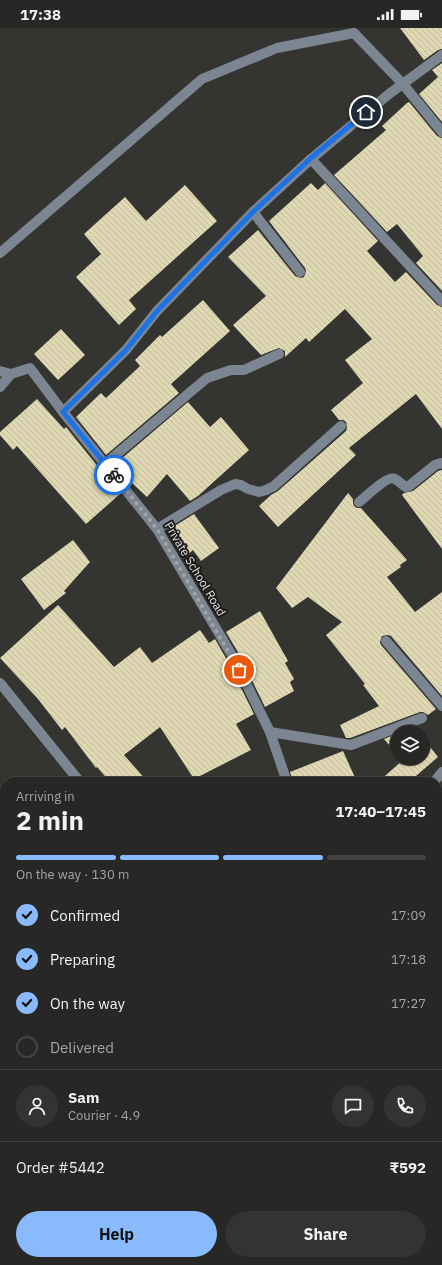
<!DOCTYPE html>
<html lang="en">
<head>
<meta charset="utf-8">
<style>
	body { margin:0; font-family:"IBM Plex Sans",sans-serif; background:#333332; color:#f1f3f6; height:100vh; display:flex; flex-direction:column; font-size:15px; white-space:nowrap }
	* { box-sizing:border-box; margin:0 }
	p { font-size:13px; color:#a4a5a7 }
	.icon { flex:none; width:22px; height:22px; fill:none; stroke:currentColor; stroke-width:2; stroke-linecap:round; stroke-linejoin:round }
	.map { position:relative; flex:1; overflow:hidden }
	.side { position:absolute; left:0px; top:749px; width:442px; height:488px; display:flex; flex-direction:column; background:#272725; border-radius:16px 16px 0 0; box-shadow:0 1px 3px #0004,0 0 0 1px #434442 }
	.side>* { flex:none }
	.tools { position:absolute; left:390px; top:697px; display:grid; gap:8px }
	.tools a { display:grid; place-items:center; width:40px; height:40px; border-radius:50%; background:#272725; box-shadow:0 1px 3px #0004,0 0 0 1px #434442; font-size:20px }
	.pin { position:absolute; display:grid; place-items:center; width:34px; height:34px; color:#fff; margin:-17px; border:2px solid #fff; border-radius:50%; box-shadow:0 1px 4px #0007 }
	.courier { position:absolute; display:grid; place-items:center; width:40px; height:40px; margin:-20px; border:3px solid #1a73e8; border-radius:50%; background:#fff; color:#222; box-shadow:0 1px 5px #0007 }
	.headline em { font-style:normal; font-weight:700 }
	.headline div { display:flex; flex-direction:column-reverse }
	.headline { display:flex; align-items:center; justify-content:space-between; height:68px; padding:0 16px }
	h1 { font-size:26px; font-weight:700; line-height:30px }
	.bar { display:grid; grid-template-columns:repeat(4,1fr); gap:6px 4px; align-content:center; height:48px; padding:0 16px }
	.bar i { height:5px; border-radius:3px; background:#434442 }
	.bar .selected { background:#89bafc }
	.bar p { grid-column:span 4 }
	.line { display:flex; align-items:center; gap:10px; padding:0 16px; border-top:1px solid #434442 }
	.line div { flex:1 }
	.round { display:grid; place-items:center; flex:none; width:42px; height:42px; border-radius:21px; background:#333332 }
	ol { padding:0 16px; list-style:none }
	li { display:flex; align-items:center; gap:12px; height:44px }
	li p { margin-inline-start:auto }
	li .icon { padding:4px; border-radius:50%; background:#89bafc; color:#111; stroke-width:4 }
	li:last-child { color:#a4a5a7 }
	li i { width:22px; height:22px; border:2px solid #434442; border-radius:50% }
	.action { display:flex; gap:8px; margin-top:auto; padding:8px 16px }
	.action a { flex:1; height:46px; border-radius:24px; background:#89bafc; color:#111; font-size:16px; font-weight:700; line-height:46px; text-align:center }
	.action a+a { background:#333332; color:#f1f3f6 }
	.status { display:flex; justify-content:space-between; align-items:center; height:28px; padding:0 20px; background:#272725; direction:ltr }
	.status svg { height:11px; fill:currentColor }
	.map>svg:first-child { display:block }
	.building { fill:url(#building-back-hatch) }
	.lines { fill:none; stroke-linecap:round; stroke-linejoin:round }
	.minor { stroke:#7c8693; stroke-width:10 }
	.done { stroke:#a4a4a1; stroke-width:4; stroke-dasharray:0 7.2 }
	.route { stroke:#1a73e8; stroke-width:5 }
	.labels { text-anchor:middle; stroke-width:4; stroke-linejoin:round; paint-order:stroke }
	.street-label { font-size:12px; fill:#e0e0de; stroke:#1c1b1a }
</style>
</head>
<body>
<div class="status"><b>17:38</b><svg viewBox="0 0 49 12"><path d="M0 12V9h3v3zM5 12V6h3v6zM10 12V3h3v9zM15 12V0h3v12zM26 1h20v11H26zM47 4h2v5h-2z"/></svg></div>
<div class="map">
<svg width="442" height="1237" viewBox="0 0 442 1237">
	<defs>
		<pattern id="building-back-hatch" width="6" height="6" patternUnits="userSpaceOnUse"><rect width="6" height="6" fill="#dfd8b2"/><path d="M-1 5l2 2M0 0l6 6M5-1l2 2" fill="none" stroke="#c0ba9c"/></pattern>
	</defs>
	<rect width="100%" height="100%" fill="#343431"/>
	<!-- building -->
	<g class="building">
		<polygon points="400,0 442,0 442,21 438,22 424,32"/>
		<polygon points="442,35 442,94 419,66 438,49 432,42"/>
		<polygon points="409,74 437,108 442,110 442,263 416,235 423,228 397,196 387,204 334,147 386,102 382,98 407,75"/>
		<polygon points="311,155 318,162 325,155 378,213 367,223 395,254 406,244 437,277 442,279 442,401 416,366 349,420 356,427 278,499 259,478 271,467 278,463 346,403 347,400 346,394 343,392 339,392 331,382 363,355 345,332 372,311 345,281 309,314 306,310 285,329 285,323 279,320 261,327 233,297 266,268 228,229 258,202 295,248 301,250 304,249 306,243 305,240 269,193"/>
		<polygon points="185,157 217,193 129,272 136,281 119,297 76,249 101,226 84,206 125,169 146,193"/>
		<polygon points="203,272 230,303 171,356 179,365 106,427 76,389 101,365 106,370 140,338 135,332 160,307 162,309"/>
		<polygon points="61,301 85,327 58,352 34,326"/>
		<polygon points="37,371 64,401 66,399 120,466 86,496 17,418 13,422 0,407 0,404"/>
		<polygon points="188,374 210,399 221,389 249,422 198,468 190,473 167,446 147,469 132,455 130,457 114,437"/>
		<polygon points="442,442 442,521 402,467 404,465 413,463 438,443"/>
		<polygon points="348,465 353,471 353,475 354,478 357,480 361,480 407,532 400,537 401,539 387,549 415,584 442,564 442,668 391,608 388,607 382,608 380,614 381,617 436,681 428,687 423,684 420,684 350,710 346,710 340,697 379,678 363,657 365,656 326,607 342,594 308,569 292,580 276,560"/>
		<polygon points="194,486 219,520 201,533 193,522 187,527 168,502"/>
		<polygon points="73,512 90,534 64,563 66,565 44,582 21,551"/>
		<polygon points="58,577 114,639 140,619 152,635 200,602 209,615 215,611 227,632 254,686 236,696 251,722 194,751 160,699 124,727 148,754 110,754 97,739 96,740 65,699 62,702 38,671 0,630"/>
		<polygon points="260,583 288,633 285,635 294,651 290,654 294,663 265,679 239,626 226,604"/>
		<polygon points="397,706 397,726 384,711"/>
		<polygon points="423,710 438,729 409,754 378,754 403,732 401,730 423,730"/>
		<polygon points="343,723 357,754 293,754 290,744"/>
	</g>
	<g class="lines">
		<!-- minor -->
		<g class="minor">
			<polyline points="311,131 442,273"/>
			<polyline points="253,184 300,244"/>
			<polyline points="0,225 202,51 277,20 354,5 402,55 442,104"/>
			<polyline points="0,343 11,346"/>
			<polyline points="11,346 30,340 63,384 157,501 233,629 270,704 287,754"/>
			<polyline points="0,359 11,346"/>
			<polyline points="63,384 126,322 157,283 253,184 311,131 389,66 442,27"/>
			<polyline points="105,436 207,350 231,342 244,342 279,326"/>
			<path d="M359 474C366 469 387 447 395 451 399 453 402 457 406 459L409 458 435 437 441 435 442 436"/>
			<polyline points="157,501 221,462 235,456 241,457 248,461 259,464 266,462 274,458 341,398"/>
			<polyline points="386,613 442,678"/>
			<polyline points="0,655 80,754"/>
			<polyline points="270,704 351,717 422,690"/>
			<polyline points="434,754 442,744"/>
			<polyline points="437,965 442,970"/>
			<polyline points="0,1024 5,1030"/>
			<polyline points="0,1160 5,1166"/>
			<polyline points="64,1232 66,1235 70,1232"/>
			<polyline points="147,1232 149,1237"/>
		</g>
	</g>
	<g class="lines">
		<!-- done -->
		<polyline class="done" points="114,447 157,501 239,642"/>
		<!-- route -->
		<polyline class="route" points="114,447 63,384 126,322 157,283 253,184 311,130 366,84"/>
	</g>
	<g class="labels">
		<!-- street labels -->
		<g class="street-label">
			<text transform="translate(195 541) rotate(59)" y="4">Private School Road</text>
		</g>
	</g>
</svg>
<div class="tools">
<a><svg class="icon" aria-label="layers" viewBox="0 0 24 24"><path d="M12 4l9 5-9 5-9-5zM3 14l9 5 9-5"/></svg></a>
</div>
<div class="pin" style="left:239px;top:642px;background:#ea580c"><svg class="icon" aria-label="bag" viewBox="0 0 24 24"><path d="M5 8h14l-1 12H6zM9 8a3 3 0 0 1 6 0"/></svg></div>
<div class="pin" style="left:366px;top:84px;background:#1f2937"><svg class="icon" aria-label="home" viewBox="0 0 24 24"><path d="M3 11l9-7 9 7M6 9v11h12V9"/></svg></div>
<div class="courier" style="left:114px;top:447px"><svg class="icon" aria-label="bike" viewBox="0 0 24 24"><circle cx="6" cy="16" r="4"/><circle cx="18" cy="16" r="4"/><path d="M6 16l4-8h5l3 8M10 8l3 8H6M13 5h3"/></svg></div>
<section class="side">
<div class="headline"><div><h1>2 min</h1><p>Arriving in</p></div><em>17:40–17:45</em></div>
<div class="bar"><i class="selected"></i><i class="selected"></i><i class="selected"></i><i></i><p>On the way · 130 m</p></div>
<ol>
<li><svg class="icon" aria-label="check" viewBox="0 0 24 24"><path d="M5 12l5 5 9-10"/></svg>Confirmed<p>17:09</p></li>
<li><svg class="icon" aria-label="check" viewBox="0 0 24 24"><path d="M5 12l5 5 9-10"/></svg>Preparing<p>17:18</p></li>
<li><svg class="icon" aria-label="check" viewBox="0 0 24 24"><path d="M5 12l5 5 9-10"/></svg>On the way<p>17:27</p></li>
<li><i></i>Delivered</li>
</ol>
<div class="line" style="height:72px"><a class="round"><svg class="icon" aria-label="person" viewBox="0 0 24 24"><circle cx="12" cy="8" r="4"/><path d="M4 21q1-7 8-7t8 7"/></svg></a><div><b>Sam</b><p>Courier · 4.9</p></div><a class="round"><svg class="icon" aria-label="chat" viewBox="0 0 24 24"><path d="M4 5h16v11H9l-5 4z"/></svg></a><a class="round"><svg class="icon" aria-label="phone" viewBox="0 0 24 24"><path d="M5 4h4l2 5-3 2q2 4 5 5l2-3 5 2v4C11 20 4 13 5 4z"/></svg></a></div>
<div class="line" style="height:52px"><div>Order #5442</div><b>₹592</b></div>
<div class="action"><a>Help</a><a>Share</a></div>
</section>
</div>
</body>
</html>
